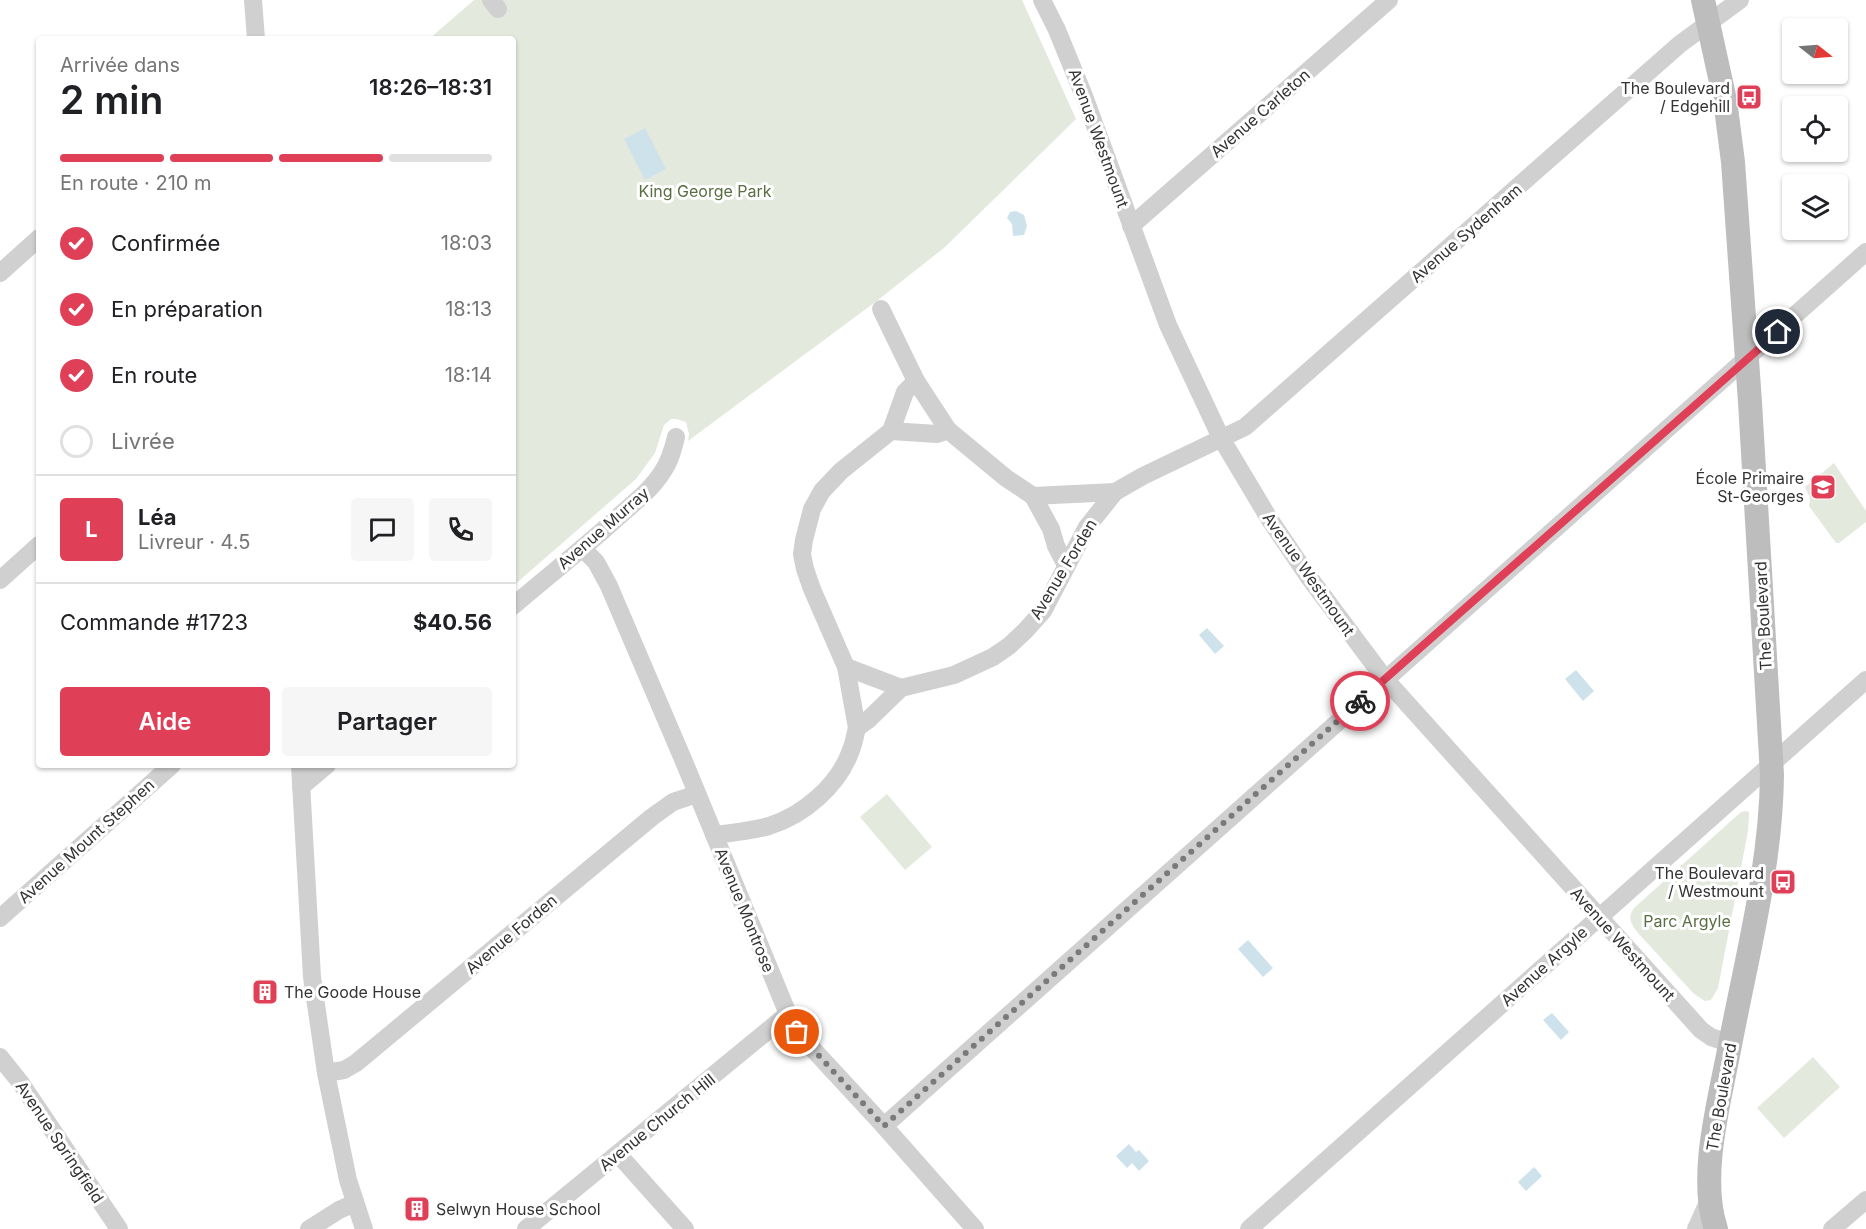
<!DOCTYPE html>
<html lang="fr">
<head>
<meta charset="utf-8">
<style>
	body { margin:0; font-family:Inter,sans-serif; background:#f6f6f6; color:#202124; height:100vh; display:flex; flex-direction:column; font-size:22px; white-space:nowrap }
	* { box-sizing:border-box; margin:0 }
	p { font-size:20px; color:#757577 }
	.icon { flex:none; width:33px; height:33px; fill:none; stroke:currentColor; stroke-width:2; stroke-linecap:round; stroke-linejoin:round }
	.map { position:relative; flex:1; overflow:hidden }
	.side { position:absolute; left:36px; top:36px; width:480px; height:732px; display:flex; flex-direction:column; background:#fff; border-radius:6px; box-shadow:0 2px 4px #0004 }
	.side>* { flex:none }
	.needle { width:39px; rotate:107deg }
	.controls { position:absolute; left:1782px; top:18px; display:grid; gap:12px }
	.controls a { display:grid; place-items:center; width:66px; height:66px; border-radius:6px; background:#fff; box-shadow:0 2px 4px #0004; font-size:30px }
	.pin { position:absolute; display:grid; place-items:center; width:51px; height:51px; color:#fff; margin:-26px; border:3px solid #fff; border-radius:50%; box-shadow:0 2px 6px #0007 }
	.courier { position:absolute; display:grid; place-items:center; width:60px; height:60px; margin:-30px; border:4px solid #df4057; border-radius:50%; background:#fff; color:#222; box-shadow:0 2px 8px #0007 }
	.head em { font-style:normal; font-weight:600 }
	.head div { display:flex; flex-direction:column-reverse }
	.head { display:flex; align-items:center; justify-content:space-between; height:102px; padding:0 24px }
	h1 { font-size:39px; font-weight:600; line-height:45px }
	.bar { display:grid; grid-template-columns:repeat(4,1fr); gap:9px 6px; align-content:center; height:72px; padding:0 24px }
	.bar i { height:8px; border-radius:4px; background:#e0e0e0 }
	.bar .selected { background:#df4057 }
	.bar p { grid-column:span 4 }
	.line { display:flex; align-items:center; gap:15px; padding:0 24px; border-top:2px solid #e0e0e0 }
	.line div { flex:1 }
	.round { display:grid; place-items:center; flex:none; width:63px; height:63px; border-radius:6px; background:#f6f6f6 }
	ol { padding:0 24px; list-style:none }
	li { display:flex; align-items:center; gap:18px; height:66px }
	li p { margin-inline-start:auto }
	li .icon { padding:6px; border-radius:50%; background:#df4057; color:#fff; stroke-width:4 }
	li:last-child { color:#757577 }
	li i { width:33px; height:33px; border:3px solid #e0e0e0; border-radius:50% }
	.primary-button { display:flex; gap:12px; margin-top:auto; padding:12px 24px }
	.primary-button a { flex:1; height:69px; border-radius:6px; background:#df4057; color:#fff; font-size:24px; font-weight:600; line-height:69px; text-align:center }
	.primary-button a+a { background:#f6f6f6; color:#202124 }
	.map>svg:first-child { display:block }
	.green { fill:#e4e9dd }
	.water { fill:#cde2eb }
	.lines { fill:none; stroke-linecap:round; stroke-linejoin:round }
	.minor { stroke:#d0d0d0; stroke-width:18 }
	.secondary { stroke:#bdbdbd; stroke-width:24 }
	.done { stroke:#7a7a7a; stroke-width:6; stroke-dasharray:0 10.8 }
	.route { stroke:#df4057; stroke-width:8 }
	.labels { text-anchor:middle; stroke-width:6; stroke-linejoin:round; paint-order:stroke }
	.poi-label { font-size:16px; fill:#333; stroke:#fff; text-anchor:end }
	.street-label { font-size:16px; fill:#333; stroke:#fff }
	.park-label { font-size:16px; fill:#596e41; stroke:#fff }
</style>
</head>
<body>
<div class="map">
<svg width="1866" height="1229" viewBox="0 0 1866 1229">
	<rect width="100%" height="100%" fill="#fff"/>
	<!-- green -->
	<g class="green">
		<polygon points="474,0 1022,0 1076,119 945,247 878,300 688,441 689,434 686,422 676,419 671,419 664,425 655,453 636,479 513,586 513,39 429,39"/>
		<polygon points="1834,463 1866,511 1866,522 1839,543 1836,543 1809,506 1810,498 1805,487"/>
		<polygon points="887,794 932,847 905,870 860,817"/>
		<path d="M1745 811 1749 812V815L1748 831 1718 988 1711 1000 1705 1001 1694 994 1638 933C1631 924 1627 918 1634 908L1741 812Z"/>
		<polygon points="1813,1057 1840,1087 1784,1138 1757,1108"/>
	</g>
	<!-- water -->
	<g class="water">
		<polygon points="645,128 666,169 645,180 624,139"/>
		<polygon points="1016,211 1024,215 1027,226 1024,235 1013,236 1012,224 1007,218 1010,212"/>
		<polygon points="1207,628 1224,646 1215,654 1199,635"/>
		<polygon points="1576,670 1594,691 1583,701 1565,679"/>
		<polygon points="1248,940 1273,968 1263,977 1238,949"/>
		<polygon points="1552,1013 1569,1032 1561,1040 1543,1020"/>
		<polygon points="1129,1144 1136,1152 1139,1150 1149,1161 1139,1171 1132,1163 1127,1168 1116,1156"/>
		<polygon points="1534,1167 1542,1176 1526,1191 1518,1182"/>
	</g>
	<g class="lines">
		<!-- minor -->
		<g class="minor">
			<polyline points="253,0 256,39"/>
			<polyline points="491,0 498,9"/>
			<polyline points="1042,0 1057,30 1084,96 1168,325 1221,438 1270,520 1308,576 1385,679 1701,1030 1711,1037 1731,1044"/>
			<polyline points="1131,226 1389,0"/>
			<polyline points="0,273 39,238"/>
			<polyline points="881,309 916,381 948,430"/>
			<polyline points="891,431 905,392 916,381"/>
			<polyline points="1033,496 1051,529 1056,546 1066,565"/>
			<polyline points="582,548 596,562 609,586 685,764 788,1014 797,1032 884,1126 975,1229"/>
			<polyline points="0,580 39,545"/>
			<path d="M513 606C548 576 584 548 618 517 634 503 652 489 663 471 670 461 673 449 676 437"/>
			<polyline points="846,667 901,688"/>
			<polyline points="857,728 846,667 812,589 805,569 802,554 804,540 812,509 822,491 841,471 891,431 937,434 948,430 1006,478 1033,496 1115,492"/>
			<polyline points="300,765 312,977 326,1073 348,1180 364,1229"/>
			<polyline points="301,787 327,765"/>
			<path d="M714 835C732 833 751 831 769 826 804 815 839 785 851 750 854 743 855 735 857 728L868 720 901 688 954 675 993 657 1009 646 1025 631 1043 611 1087 527 1115 492 1143 476 1245 427 1680 44 1740 0"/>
			<polyline points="0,918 172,765"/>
			<polyline points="0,1057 20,1082 119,1229"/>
			<polyline points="326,1073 344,1070 356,1063 652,817 673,802 697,794"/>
			<polyline points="884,1126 1866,252"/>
			<polyline points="618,1154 685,1229"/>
			<polyline points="309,1229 339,1210 355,1203"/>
			<polyline points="526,1229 788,1014"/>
			<polyline points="1249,1229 1866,680"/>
			<polyline points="1696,1229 1710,1198"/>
			<polyline points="1832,1229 1866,1200"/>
		</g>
		<!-- secondary -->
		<path class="secondary" d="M1703 0 1725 100 1733 162 1750 402 1772 775C1771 866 1747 956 1730 1045 1720 1099 1698 1176 1716 1229"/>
	</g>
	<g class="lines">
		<!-- done -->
		<polyline class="done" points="797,1032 884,1126 1360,701"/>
		<!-- route -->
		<polyline class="route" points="1360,701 1778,332"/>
	</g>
	<!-- icons -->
	<defs>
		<g id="bus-square" transform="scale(1.35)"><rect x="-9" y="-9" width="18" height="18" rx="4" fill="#df4057" stroke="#fff"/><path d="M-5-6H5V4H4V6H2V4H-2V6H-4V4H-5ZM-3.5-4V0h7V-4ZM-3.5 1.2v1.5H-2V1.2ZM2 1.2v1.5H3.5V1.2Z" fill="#fff"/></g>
		<g id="school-square" transform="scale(1.35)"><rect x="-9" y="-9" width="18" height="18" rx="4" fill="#df4057" stroke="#fff"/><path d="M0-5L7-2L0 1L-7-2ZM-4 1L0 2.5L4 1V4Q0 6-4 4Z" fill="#fff"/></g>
		<g id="building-square" transform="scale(1.35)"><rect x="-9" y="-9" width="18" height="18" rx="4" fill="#df4057" stroke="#fff"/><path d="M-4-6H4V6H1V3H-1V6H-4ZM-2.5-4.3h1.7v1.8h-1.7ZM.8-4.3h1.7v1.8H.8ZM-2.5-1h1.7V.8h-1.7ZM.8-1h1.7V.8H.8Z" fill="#fff"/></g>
	</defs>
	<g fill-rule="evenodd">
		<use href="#bus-square" x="1749" y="97"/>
		<use href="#school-square" x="1823" y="487"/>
		<use href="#bus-square" x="1783" y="882"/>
		<use href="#building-square" x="265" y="992"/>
		<use href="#building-square" x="417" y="1209"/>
	</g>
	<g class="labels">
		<!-- poi labels -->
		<g class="poi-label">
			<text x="1730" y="94">The Boulevard<tspan x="1730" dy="18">/ Edgehill</tspan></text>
			<text x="1804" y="484">École Primaire<tspan x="1804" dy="18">St-Georges</tspan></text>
			<text x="1764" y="879">The Boulevard<tspan x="1764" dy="18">/ Westmount</tspan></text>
			<text x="284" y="998" text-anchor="start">The Goode House</text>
			<text x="436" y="1215" text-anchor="start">Selwyn House School</text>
		</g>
		<!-- street labels -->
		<g class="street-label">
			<text transform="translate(1260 113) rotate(-41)" y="6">Avenue Carleton</text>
			<text transform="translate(1099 138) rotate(70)" y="6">Avenue Westmount</text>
			<text transform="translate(1466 233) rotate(-41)" y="6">Avenue Sydenham</text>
			<text transform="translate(603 528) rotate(-41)" y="6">Avenue Murray</text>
			<text transform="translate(1063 569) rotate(-59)" y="6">Avenue Forden</text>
			<text transform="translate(1309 574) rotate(55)" y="6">Avenue Westmount</text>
			<text transform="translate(1763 616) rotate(-93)" y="6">The Boulevard</text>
			<text transform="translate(86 841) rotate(-42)" y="6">Avenue Mount Stephen</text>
			<text transform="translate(745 910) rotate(68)" y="6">Avenue Montrose</text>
			<text transform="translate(511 934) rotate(-40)" y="6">Avenue Forden</text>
			<text transform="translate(1623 944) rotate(48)" y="6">Avenue Westmount</text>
			<text transform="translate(1544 966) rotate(-42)" y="6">Avenue Argyle</text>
			<text transform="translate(1721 1097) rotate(-80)" y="6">The Boulevard</text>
			<text transform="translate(657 1122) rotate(-39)" y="6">Avenue Church Hill</text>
			<text transform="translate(60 1142) rotate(56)" y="6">Avenue Springfield</text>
		</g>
		<!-- park labels -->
		<g class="park-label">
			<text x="705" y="197">King George Park</text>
			<text x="1687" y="927">Parc Argyle</text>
		</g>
	</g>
</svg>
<div class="controls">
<a><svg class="needle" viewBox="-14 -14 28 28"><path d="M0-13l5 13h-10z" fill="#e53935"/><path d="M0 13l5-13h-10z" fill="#757577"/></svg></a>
<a><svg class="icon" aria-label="locate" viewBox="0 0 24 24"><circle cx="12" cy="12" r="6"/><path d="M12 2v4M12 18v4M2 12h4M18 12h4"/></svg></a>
<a><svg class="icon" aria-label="layers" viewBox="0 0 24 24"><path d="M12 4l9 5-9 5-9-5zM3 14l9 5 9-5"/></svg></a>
</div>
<div class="pin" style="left:797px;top:1032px;background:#ea580c"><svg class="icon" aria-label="bag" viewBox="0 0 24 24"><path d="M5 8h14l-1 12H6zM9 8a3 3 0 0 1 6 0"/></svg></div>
<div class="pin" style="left:1778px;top:332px;background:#1f2937"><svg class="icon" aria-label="home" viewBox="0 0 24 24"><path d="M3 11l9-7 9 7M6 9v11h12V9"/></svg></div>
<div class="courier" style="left:1360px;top:701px"><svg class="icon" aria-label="bike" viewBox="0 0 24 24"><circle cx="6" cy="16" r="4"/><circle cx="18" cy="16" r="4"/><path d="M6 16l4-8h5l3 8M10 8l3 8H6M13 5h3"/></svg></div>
<section class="side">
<div class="head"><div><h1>2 min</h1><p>Arrivée dans</p></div><em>18:26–18:31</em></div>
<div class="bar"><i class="selected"></i><i class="selected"></i><i class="selected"></i><i></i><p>En route · 210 m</p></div>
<ol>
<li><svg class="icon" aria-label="check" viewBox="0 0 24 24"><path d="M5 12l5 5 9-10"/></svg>Confirmée<p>18:03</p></li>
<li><svg class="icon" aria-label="check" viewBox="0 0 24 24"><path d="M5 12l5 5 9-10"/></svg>En préparation<p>18:13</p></li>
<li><svg class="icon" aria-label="check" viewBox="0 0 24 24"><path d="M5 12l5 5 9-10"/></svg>En route<p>18:14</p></li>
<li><i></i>Livrée</li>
</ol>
<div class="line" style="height:108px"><b class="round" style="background:#df4057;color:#fff">L</b><div><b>Léa</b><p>Livreur · 4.5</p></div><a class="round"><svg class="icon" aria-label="chat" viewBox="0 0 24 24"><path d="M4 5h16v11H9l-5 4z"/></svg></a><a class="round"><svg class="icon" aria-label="phone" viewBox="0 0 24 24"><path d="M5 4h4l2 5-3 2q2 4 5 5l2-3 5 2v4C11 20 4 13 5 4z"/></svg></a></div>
<div class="line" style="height:78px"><div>Commande #1723</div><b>$40.56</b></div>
<div class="primary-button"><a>Aide</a><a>Partager</a></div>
</section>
</div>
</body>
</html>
